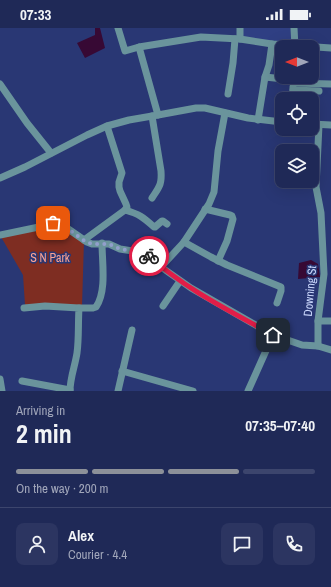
<!DOCTYPE html>
<html lang="en">
<head>
<meta charset="utf-8">
<style>
	body { margin:0; font-family:"Archivo Narrow",sans-serif; background:#2c3561; color:#f1f3f6; height:100vh; display:flex; flex-direction:column; font-size:15px; white-space:nowrap }
	* { box-sizing:border-box; margin:0 }
	p { font-size:13px; color:#a1a6ba }
	.icon { flex:none; width:22px; height:22px; fill:none; stroke:currentColor; stroke-width:2; stroke-linecap:round; stroke-linejoin:round }
	.map { position:relative; height:363px; overflow:hidden }
	.sheet { display:flex; flex-direction:column; background:#1f2957; flex:1 }
	.sheet>* { flex:none }
	.needle { width:26px; rotate:270deg }
	.fabs { position:absolute; left:275px; top:12px; display:grid; gap:8px }
	.fabs a { display:grid; place-items:center; width:44px; height:44px; border-radius:8px; background:#1f2957; box-shadow:0 4px 16px #0002,0 0 0 1px #3c456d; font-size:20px }
	.pin { position:absolute; display:grid; place-items:center; width:34px; height:34px; color:#fff; margin:-17px; border-radius:8px; box-shadow:0 2px 6px #0006 }
	.courier { position:absolute; display:grid; place-items:center; width:40px; height:40px; margin:-20px; border:3px solid #e11d48; border-radius:50%; background:#fff; color:#222; box-shadow:0 1px 5px #0007 }
	.head em { font-style:normal; font-weight:800 }
	.head div { display:flex; flex-direction:column-reverse }
	.head { display:flex; align-items:center; justify-content:space-between; height:68px; padding:0 16px }
	h1 { font-size:26px; font-weight:800; line-height:30px }
	.bar { display:grid; grid-template-columns:repeat(4,1fr); gap:6px 4px; align-content:center; height:48px; padding:0 16px }
	.bar i { height:5px; border-radius:3px; background:#3c456d }
	.bar .on { background:#8c9099 }
	.bar p { grid-column:span 4 }
	.line { display:flex; align-items:center; gap:10px; padding:0 16px; border-top:1px solid #3c456d }
	.line div { flex:1 }
	.round { display:grid; place-items:center; flex:none; width:42px; height:42px; border-radius:8px; background:#2c3561 }
	.status { display:flex; justify-content:space-between; align-items:center; height:28px; padding:0 20px; background:#1f2957; direction:ltr }
	.status svg { height:11px; fill:currentColor }
	.map>svg:first-child { display:block }
	.built { fill:#2f3f83 }
	.green { fill:#7e2d22 }
	.water { fill:#370934 }
	.lines { fill:none; stroke-linecap:round; stroke-linejoin:round }
	.minor { stroke:#6a949c; stroke-width:7 }
	.done { stroke:#929fcc; stroke-width:4; stroke-dasharray:0 7.2 }
	.route { stroke:#e11d48; stroke-width:5 }
	.labels { text-anchor:middle; stroke-width:3; stroke-linejoin:round; paint-order:stroke }
	.park-label { font-size:12px; fill:#fda393; stroke:#293774 }
	.street-label { font-size:12px; fill:#cad7fc; stroke:#293774 }
</style>
</head>
<body>
<div class="status"><b>07:33</b><svg viewBox="0 0 49 12"><path d="M0 12V9h3v3zM5 12V6h3v6zM10 12V3h3v9zM15 12V0h3v12zM26 1h20v11H26zM47 4h2v5h-2z"/></svg></div>
<div class="map">
<svg width="331" height="363" viewBox="0 0 331 363">
	<rect width="100%" height="100%" fill="#293774"/>
	<!-- built -->
	<polygon class="built" points="242,0 292,0 293,16 242,10"/>
	<!-- green -->
	<polygon class="green" points="58,195 84,212 82,279 25,277 23,247 0,207"/>
	<!-- water -->
	<g class="water">
		<polygon points="95,0 100,0 105,20 85,30 77,15 95,7"/>
		<polygon points="311,232 318,236 320,249 298,251 299,235"/>
	</g>
	<g class="lines">
		<!-- minor -->
		<g class="minor">
			<polyline points="118,0 125,23 139,19 201,9 240,11"/>
			<polyline points="240,0 240,11 272,16 331,20"/>
			<polyline points="294,0 295,19"/>
			<polyline points="139,19 158,87 196,80 205,80 248,90 282,94"/>
			<polyline points="265,49 293,52"/>
			<polyline points="293,55 331,56"/>
			<polyline points="0,56 27,95 51,125"/>
			<polyline points="293,59 293,71"/>
			<polyline points="293,62 319,63"/>
			<polyline points="228,66 233,35 235,11"/>
			<path d="M152 88 161 143C162 157 159 159 152 170"/>
			<polyline points="258,92 265,49 269,37 272,16"/>
			<polyline points="312,96 331,97"/>
			<polyline points="0,150 25,139 87,107 107,98 129,92 158,87"/>
			<polyline points="205,181 230,187 232,188 233,191 227,213 218,233"/>
			<path d="M125 182C139 186 143 189 154 199H155L162 193H163L167 196"/>
			<polyline points="0,207 58,195 61,196 87,214 92,216 109,216 120,221 145,225 161,239 191,260 273,307 302,317 318,318 331,322"/>
			<polyline points="84,212 125,182 127,179 126,176 120,163 119,159 119,154 122,145 107,98"/>
			<polyline points="184,214 211,229 227,237 281,259 281,263 277,275"/>
			<polyline points="161,239 184,214 209,176 214,164 218,123 225,85"/>
			<polyline points="163,278 180,253"/>
			<path d="M24 280 45 278 79 280C78 295 79 311 77 325 75 338 70 350 70 363"/>
			<path d="M79 280H93L96 279C107 263 102 234 102 215"/>
			<polyline points="318,293 331,293"/>
			<polyline points="318,318 318,293 324,246 321,185 316,159 319,97"/>
			<polyline points="122,343 193,363"/>
			<polyline points="0,351 2,363"/>
			<polyline points="22,353 70,362"/>
			<polyline points="118,363 132,302"/>
			<polyline points="248,363 273,307"/>
		</g>
	</g>
	<g class="lines">
		<!-- done -->
		<polyline class="done" points="53,195 58,195 61,196 86,214 92,216 109,216 120,221 145,225 149,228"/>
		<!-- route -->
		<path class="route" d="M149 228C185 261 230 283 273 307"/>
	</g>
	<g class="labels">
		<!-- park labels -->
		<g class="park-label">
			<text x="50" y="234">S N Park</text>
		</g>
		<!-- street labels -->
		<g class="street-label">
			<text transform="translate(310 263) rotate(-85)" y="4">Downing St</text>
		</g>
	</g>
</svg>
<div class="fabs">
<a><svg class="needle" viewBox="-14 -14 28 28"><path d="M0-13l5 13h-10z" fill="#e53935"/><path d="M0 13l5-13h-10z" fill="#a1a6ba"/></svg></a>
<a><svg class="icon" aria-label="locate" viewBox="0 0 24 24"><circle cx="12" cy="12" r="6"/><path d="M12 2v4M12 18v4M2 12h4M18 12h4"/></svg></a>
<a><svg class="icon" aria-label="layers" viewBox="0 0 24 24"><path d="M12 4l9 5-9 5-9-5zM3 14l9 5 9-5"/></svg></a>
</div>
<div class="pin" style="left:53px;top:195px;background:#ea580c"><svg class="icon" aria-label="bag" viewBox="0 0 24 24"><path d="M5 8h14l-1 12H6zM9 8a3 3 0 0 1 6 0"/></svg></div>
<div class="pin" style="left:273px;top:307px;background:#1f2937"><svg class="icon" aria-label="home" viewBox="0 0 24 24"><path d="M3 11l9-7 9 7M6 9v11h12V9"/></svg></div>
<div class="courier" style="left:149px;top:228px"><svg class="icon" aria-label="bike" viewBox="0 0 24 24"><circle cx="6" cy="16" r="4"/><circle cx="18" cy="16" r="4"/><path d="M6 16l4-8h5l3 8M10 8l3 8H6M13 5h3"/></svg></div>
</div>
<section class="sheet">
<div class="head"><div><h1>2 min</h1><p>Arriving in</p></div><em>07:35–07:40</em></div>
<div class="bar"><i class="on"></i><i class="on"></i><i class="on"></i><i></i><p>On the way · 200 m</p></div>
<div class="line" style="height:72px"><a class="round"><svg class="icon" aria-label="person" viewBox="0 0 24 24"><circle cx="12" cy="8" r="4"/><path d="M4 21q1-7 8-7t8 7"/></svg></a><div><b>Alex</b><p>Courier · 4.4</p></div><a class="round"><svg class="icon" aria-label="chat" viewBox="0 0 24 24"><path d="M4 5h16v11H9l-5 4z"/></svg></a><a class="round"><svg class="icon" aria-label="phone" viewBox="0 0 24 24"><path d="M5 4h4l2 5-3 2q2 4 5 5l2-3 5 2v4C11 20 4 13 5 4z"/></svg></a></div>
</section>
</body>
</html>
